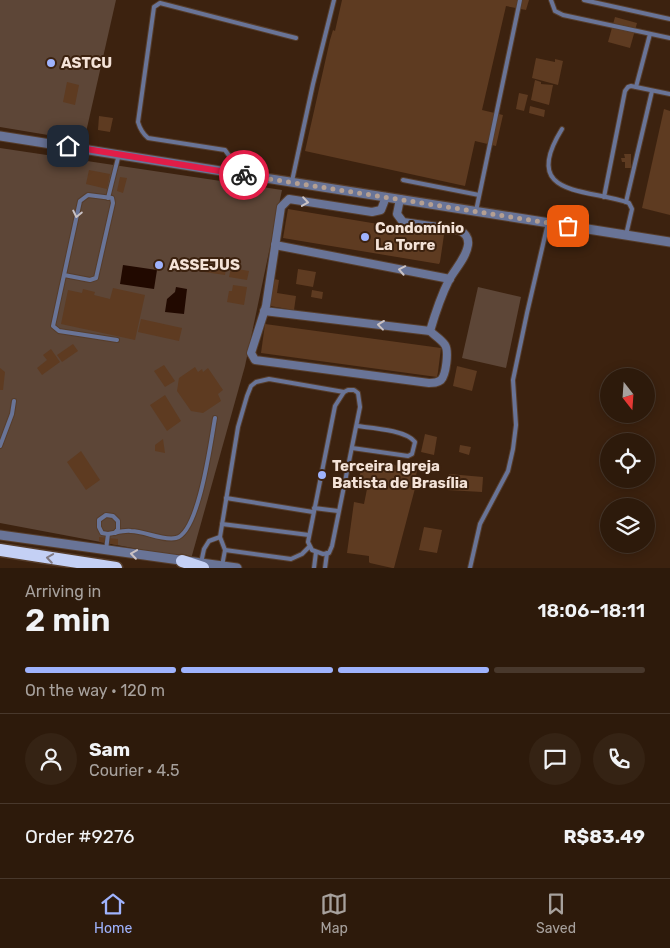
<!DOCTYPE html>
<html lang="en">
<head>
<meta charset="utf-8">
<style>
	body { margin:0; font-family:Rubik,sans-serif; background:#352314; color:#f1f3f6; height:100vh; display:flex; flex-direction:column; font-size:19px; white-space:nowrap }
	* { box-sizing:border-box; margin:0 }
	p { font-size:16px; color:#a7a19d }
	.icon { flex:none; width:28px; height:28px; fill:none; stroke:currentColor; stroke-width:2; stroke-linecap:round; stroke-linejoin:round }
	.map { position:relative; height:568px; overflow:hidden }
	.side { display:flex; flex-direction:column; background:#2d1a0b; flex:1 }
	.side>* { flex:none }
	.needle { width:32px; rotate:163deg }
	.controls { position:absolute; left:600px; top:368px; display:grid; gap:10px }
	.controls a { display:grid; place-items:center; width:55px; height:55px; border-radius:50%; background:#2d1a0b; box-shadow:0 2px 12px #0003,0 0 0 1px #48382c; font-size:25px }
	.pin { position:absolute; display:grid; place-items:center; width:42px; height:42px; color:#fff; margin:-21px; border-radius:10px; box-shadow:0 2px 8px #0006 }
	.courier { position:absolute; display:grid; place-items:center; width:50px; height:50px; margin:-25px; border:4px solid #e11d48; border-radius:50%; background:#fff; color:#222; box-shadow:0 1px 6px #0007 }
	.head em { font-style:normal; font-weight:600 }
	.head div { display:flex; flex-direction:column-reverse }
	.head { display:flex; align-items:center; justify-content:space-between; height:85px; padding:0 25px }
	h1 { font-size:32px; font-weight:600; line-height:38px }
	.bar { display:grid; grid-template-columns:repeat(4,1fr); gap:8px 5px; align-content:center; height:60px; padding:0 25px }
	.bar i { height:6px; border-radius:4px; background:#48382c }
	.bar .active { background:#9fb3fd }
	.bar p { grid-column:span 4 }
	.line { display:flex; align-items:center; gap:12px; padding:0 25px; border-top:1px solid #48382c }
	.line div { flex:1 }
	.round { display:grid; place-items:center; flex:none; width:52px; height:52px; border-radius:26px; background:#352314 }
	.tab-bar { display:flex; justify-content:space-around; align-items:center; height:70px; border-top:1px solid #48382c; background:#2d1a0b; font-size:14px; color:#a7a19d }
	.tab-bar a { display:grid; justify-items:center; gap:2px }
	.tab-bar .active { color:#9fb3fd }
	.map>svg:first-child { display:block }
	.green { fill:#5d4637 }
	.water { fill:#210900 }
	.building { fill:#5e3b21 }
	.lines { fill:none; stroke-linecap:round; stroke-linejoin:round }
	.service-casing { stroke:#563d2b; stroke-width:6 }
	.minor-casing { stroke:#563d2b; stroke-width:10 }
	.tertiary-casing { stroke:#563d2b; stroke-width:11 }
	.trunk-casing { stroke:#563d2b; stroke-width:15 }
	.service { stroke:#697497; stroke-width:4 }
	.minor { stroke:#697497; stroke-width:8 }
	.tertiary { stroke:#697497; stroke-width:9 }
	.trunk { stroke:#c4d0f5; stroke-width:12 }
	.oneway { stroke:#cac2c4 }
	.oneway2 { stroke:#807982 }
	.done { stroke:#b49f92; stroke-width:5; stroke-dasharray:0 9 }
	.route { stroke:#e11d48; stroke-width:6 }
	.poi-dot { fill:#9fb3fd; stroke:#3c220f; stroke-width:2 }
	.labels { text-anchor:middle; stroke-width:4; stroke-linejoin:round; paint-order:stroke }
	.poi-label { font-size:15px; font-weight:bold; fill:#f4e3d8; stroke:#3c220f; text-anchor:start }
</style>
</head>
<body>
<div class="map">
<svg width="670" height="568" viewBox="0 0 670 568">
	<rect width="100%" height="100%" fill="#3c220f"/>
	<!-- green -->
	<g class="green">
		<polygon points="0,0 116,0 84,141 0,127"/>
		<polygon points="0,148 282,190 245,366 191,559 0,523"/>
		<polygon points="478,287 521,297 506,368 462,358"/>
	</g>
	<!-- water -->
	<g class="water">
		<polygon points="123,265 157,270 154,289 120,284"/>
		<polygon points="176,287 187,289 184,314 165,312 167,299 175,292"/>
	</g>
	<!-- building -->
	<g class="building">
		<polygon points="342,0 529,0 526,10 506,6 482,110 503,115 496,146 475,141 465,186 305,151 330,40 333,30 335,31"/>
		<polygon points="615,17 637,23 630,48 608,42"/>
		<polygon points="536,58 555,62 555,59 563,61 558,85 532,78"/>
		<polygon points="535,80 541,82 541,84 553,85 549,105 531,100"/>
		<polygon points="67,82 79,85 75,105 63,102"/>
		<polygon points="519,93 528,95 524,111 516,109"/>
		<polygon points="530,106 545,110 544,117 529,113"/>
		<polygon points="664,109 670,111 670,215 642,208"/>
		<polygon points="99,116 113,118 110,132 98,130"/>
		<polygon points="624,154 631,154 631,168 625,168 625,162 622,162 621,158 625,158"/>
		<polygon points="89,170 110,174 107,189 86,184"/>
		<polygon points="120,177 127,178 123,193 117,191"/>
		<polygon points="288,209 444,235 440,262 439,264 283,238"/>
		<polygon points="199,263 226,268 225,275 198,271"/>
		<polygon points="231,268 249,271 247,280 229,277"/>
		<polygon points="298,269 316,272 313,287 296,284"/>
		<polygon points="274,279 279,280 277,293 296,296 294,310 270,306"/>
		<polygon points="233,285 247,287 244,305 227,302 229,291 232,291"/>
		<polygon points="113,288 145,295 135,340 61,324 68,290 82,293 83,289 95,292 94,295 110,299"/>
		<polygon points="312,290 323,292 322,299 311,297"/>
		<polygon points="141,319 182,328 179,341 138,332"/>
		<polygon points="265,324 441,348 438,372 437,377 261,353"/>
		<polygon points="73,344 78,351 62,362 57,355"/>
		<polygon points="51,349 60,362 42,375 37,368 47,360 43,355"/>
		<polygon points="164,365 175,381 165,387 154,371"/>
		<polygon points="457,366 477,371 472,391 453,386"/>
		<polygon points="195,367 198,372 202,369 203,372 208,368 223,390 218,394 221,401 203,413 191,411 177,391 179,378"/>
		<polygon points="0,368 5,372 3,390 0,390"/>
		<polygon points="165,395 181,421 167,431 150,405"/>
		<polygon points="425,434 437,437 434,455 421,452"/>
		<polygon points="163,439 165,453 155,451 155,445"/>
		<polygon points="460,445 471,447 469,455 459,452"/>
		<polygon points="81,451 100,480 86,490 67,462"/>
		<polygon points="394,465 417,470 416,476 418,477 394,568 392,568 370,563 369,562 369,556 347,553 354,502 364,504 367,489 357,487 362,466 392,473"/>
		<polygon points="449,474 483,477 482,492 447,490"/>
		<polygon points="424,527 442,530 437,553 419,550"/>
		<polygon points="99,537 118,539 118,545 99,542"/>
	</g>
	<g class="lines">
		<!-- service casing -->
		<g class="service-casing">
			<g id="service">
				<polyline points="551,0 555,11 563,15 670,38"/>
				<polyline points="584,0 670,19"/>
				<polyline points="636,87 650,34"/>
				<path d="M562 129C519 198 588 188 629 203L632 209 626 235"/>
				<path d="M229 173 230 157 225 150 148 138C142 133 140 129 138 122L154 7 160 3 296 38"/>
				<polyline points="403,180 479,195"/>
				<polyline points="292,181 313,84 334,0"/>
				<polyline points="604,197 625,91 628,87 631,86 670,94"/>
				<polyline points="108,198 119,154"/>
				<polyline points="626,202 652,91"/>
				<polyline points="476,211 520,0"/>
				<path d="M64 275 90 280 96 278 113 203 112 198 88 195 80 201C71 243 62 284 53 326L59 331 117 340"/>
				<polygon points="348,390 354,390 358,393 360,407 332,546 329,553 323,554 312,550 308,542 335,406 344,392"/>
				<polyline points="0,446 12,414 14,401"/>
				<path d="M352 448 408 456 412 454 415 442C406 430 372 428 357 426"/>
				<polyline points="226,498 313,512"/>
				<polyline points="314,508 338,511"/>
				<polyline points="222,524 309,535"/>
				<polyline points="108,534 102,533 99,527 99,520 106,515 113,516 118,521 118,529 115,533"/>
				<polyline points="220,537 225,550 222,566"/>
				<path d="M106 550 108 534C115 533 124 530 131 531 145 531 162 541 176 538 199 533 211 440 215 418"/>
				<polyline points="225,550 291,559 302,554 309,547"/>
				<polyline points="201,563 204,549 209,541 220,537 238,427 247,396 251,386 256,382 269,379 344,392"/>
				<polyline points="314,568 316,552"/>
				<polyline points="325,568 327,553"/>
				<polyline points="470,568 480,524 508,471 513,449 516,425 513,380 527,313 548,223"/>
			</g>
		</g>
		<!-- minor casing -->
		<g class="minor-casing">
			<g id="minor">
				<path d="M400 199 397 214 403 222 459 230C465 233 469 238 468 245 466 258 455 269 449 280 441 296 435 314 430 331"/>
				<polyline points="275,245 450,279"/>
				<path d="M264 311 430 331C434 335 442 340 445 345 449 351 446 375 441 380 437 383 434 383 429 383L255 360 251 353 266 306 281 207 289 199 372 212 381 210 386 197"/>
			</g>
		</g>
		<!-- tertiary casing -->
		<g class="tertiary-casing">
			<g id="tertiary">
				<polyline points="0,136 670,242"/>
				<polyline points="0,535 237,568"/>
			</g>
		</g>
		<!-- trunk casing -->
		<g class="trunk-casing">
			<g id="trunk">
				<polyline points="0,550 116,568"/>
				<polyline points="182,561 203,568"/>
			</g>
		</g>
		<!-- service -->
		<use href="#service" class="service"/>
		<!-- minor -->
		<use href="#minor" class="minor"/>
		<!-- tertiary -->
		<use href="#tertiary" class="tertiary"/>
		<!-- trunk -->
		<use href="#trunk" class="trunk"/>
	</g>
	<!-- one-way arrows -->
	<defs><path id="oneway-chevron" d="M-2-3.5L2.5 0L-2 3.5" fill="none" stroke-width="1.6" stroke-linecap="round" stroke-linejoin="round" transform="scale(1.25)"/></defs>
	<g class="oneway">
		<use href="#oneway-chevron" transform="translate(305 202) rotate(8)"/>
		<use href="#oneway-chevron" transform="translate(77 214) rotate(102)"/>
		<use href="#oneway-chevron" transform="translate(402 270) rotate(-169)"/>
		<use href="#oneway-chevron" transform="translate(381 325) rotate(-173)"/>
		<use href="#oneway-chevron" transform="translate(134 554) rotate(-172)"/>
	</g>
	<use class="oneway2" href="#oneway-chevron" transform="translate(50 558) rotate(-171)"/>
	<g class="lines">
		<!-- done -->
		<polyline class="done" points="244,175 568,226"/>
		<!-- route -->
		<polyline class="route" points="68,146 244,175"/>
	</g>
	<!-- markers -->
	<g class="poi-dot">
		<circle cx="51" cy="63" r="5"/>
		<circle cx="365" cy="237" r="5"/>
		<circle cx="159" cy="265" r="5"/>
		<circle cx="322" cy="475" r="5"/>
	</g>
	<g class="labels">
		<!-- poi labels -->
		<g class="poi-label">
			<text x="61" y="68">ASTCU</text>
			<text x="375" y="233">Condomínio<tspan x="375" dy="17">La Torre</tspan></text>
			<text x="169" y="270">ASSEJUS</text>
			<text x="332" y="471">Terceira Igreja<tspan x="332" dy="17">Batista de Brasília</tspan></text>
		</g>
	</g>
</svg>
<div class="controls">
<a><svg class="needle" viewBox="-14 -14 28 28"><path d="M0-13l5 13h-10z" fill="#e53935"/><path d="M0 13l5-13h-10z" fill="#a7a19d"/></svg></a>
<a><svg class="icon" aria-label="locate" viewBox="0 0 24 24"><circle cx="12" cy="12" r="6"/><path d="M12 2v4M12 18v4M2 12h4M18 12h4"/></svg></a>
<a><svg class="icon" aria-label="layers" viewBox="0 0 24 24"><path d="M12 4l9 5-9 5-9-5zM3 14l9 5 9-5"/></svg></a>
</div>
<div class="pin" style="left:568px;top:226px;background:#ea580c"><svg class="icon" aria-label="bag" viewBox="0 0 24 24"><path d="M5 8h14l-1 12H6zM9 8a3 3 0 0 1 6 0"/></svg></div>
<div class="pin" style="left:68px;top:146px;background:#1f2937"><svg class="icon" aria-label="home" viewBox="0 0 24 24"><path d="M3 11l9-7 9 7M6 9v11h12V9"/></svg></div>
<div class="courier" style="left:244px;top:175px"><svg class="icon" aria-label="bike" viewBox="0 0 24 24"><circle cx="6" cy="16" r="4"/><circle cx="18" cy="16" r="4"/><path d="M6 16l4-8h5l3 8M10 8l3 8H6M13 5h3"/></svg></div>
</div>
<section class="side">
<div class="head"><div><h1>2 min</h1><p>Arriving in</p></div><em>18:06–18:11</em></div>
<div class="bar"><i class="active"></i><i class="active"></i><i class="active"></i><i></i><p>On the way · 120 m</p></div>
<div class="line" style="height:90px"><a class="round"><svg class="icon" aria-label="person" viewBox="0 0 24 24"><circle cx="12" cy="8" r="4"/><path d="M4 21q1-7 8-7t8 7"/></svg></a><div><b>Sam</b><p>Courier · 4.5</p></div><a class="round"><svg class="icon" aria-label="chat" viewBox="0 0 24 24"><path d="M4 5h16v11H9l-5 4z"/></svg></a><a class="round"><svg class="icon" aria-label="phone" viewBox="0 0 24 24"><path d="M5 4h4l2 5-3 2q2 4 5 5l2-3 5 2v4C11 20 4 13 5 4z"/></svg></a></div>
<div class="line" style="height:65px"><div>Order #9276</div><b>R$83.49</b></div>
</section>
<nav class="tab-bar">
<a class="active"><svg class="icon" aria-label="home" viewBox="0 0 24 24"><path d="M3 11l9-7 9 7M6 9v11h12V9"/></svg>Home</a>
<a><svg class="icon" aria-label="map" viewBox="0 0 24 24"><path d="M3 6l6-2 6 2 6-2v14l-6 2-6-2-6 2zM9 4v14M15 6v14"/></svg>Map</a>
<a><svg class="icon" aria-label="saved" viewBox="0 0 24 24"><path d="M7 4h10v16l-5-4-5 4z"/></svg>Saved</a>
</nav>
</body>
</html>
